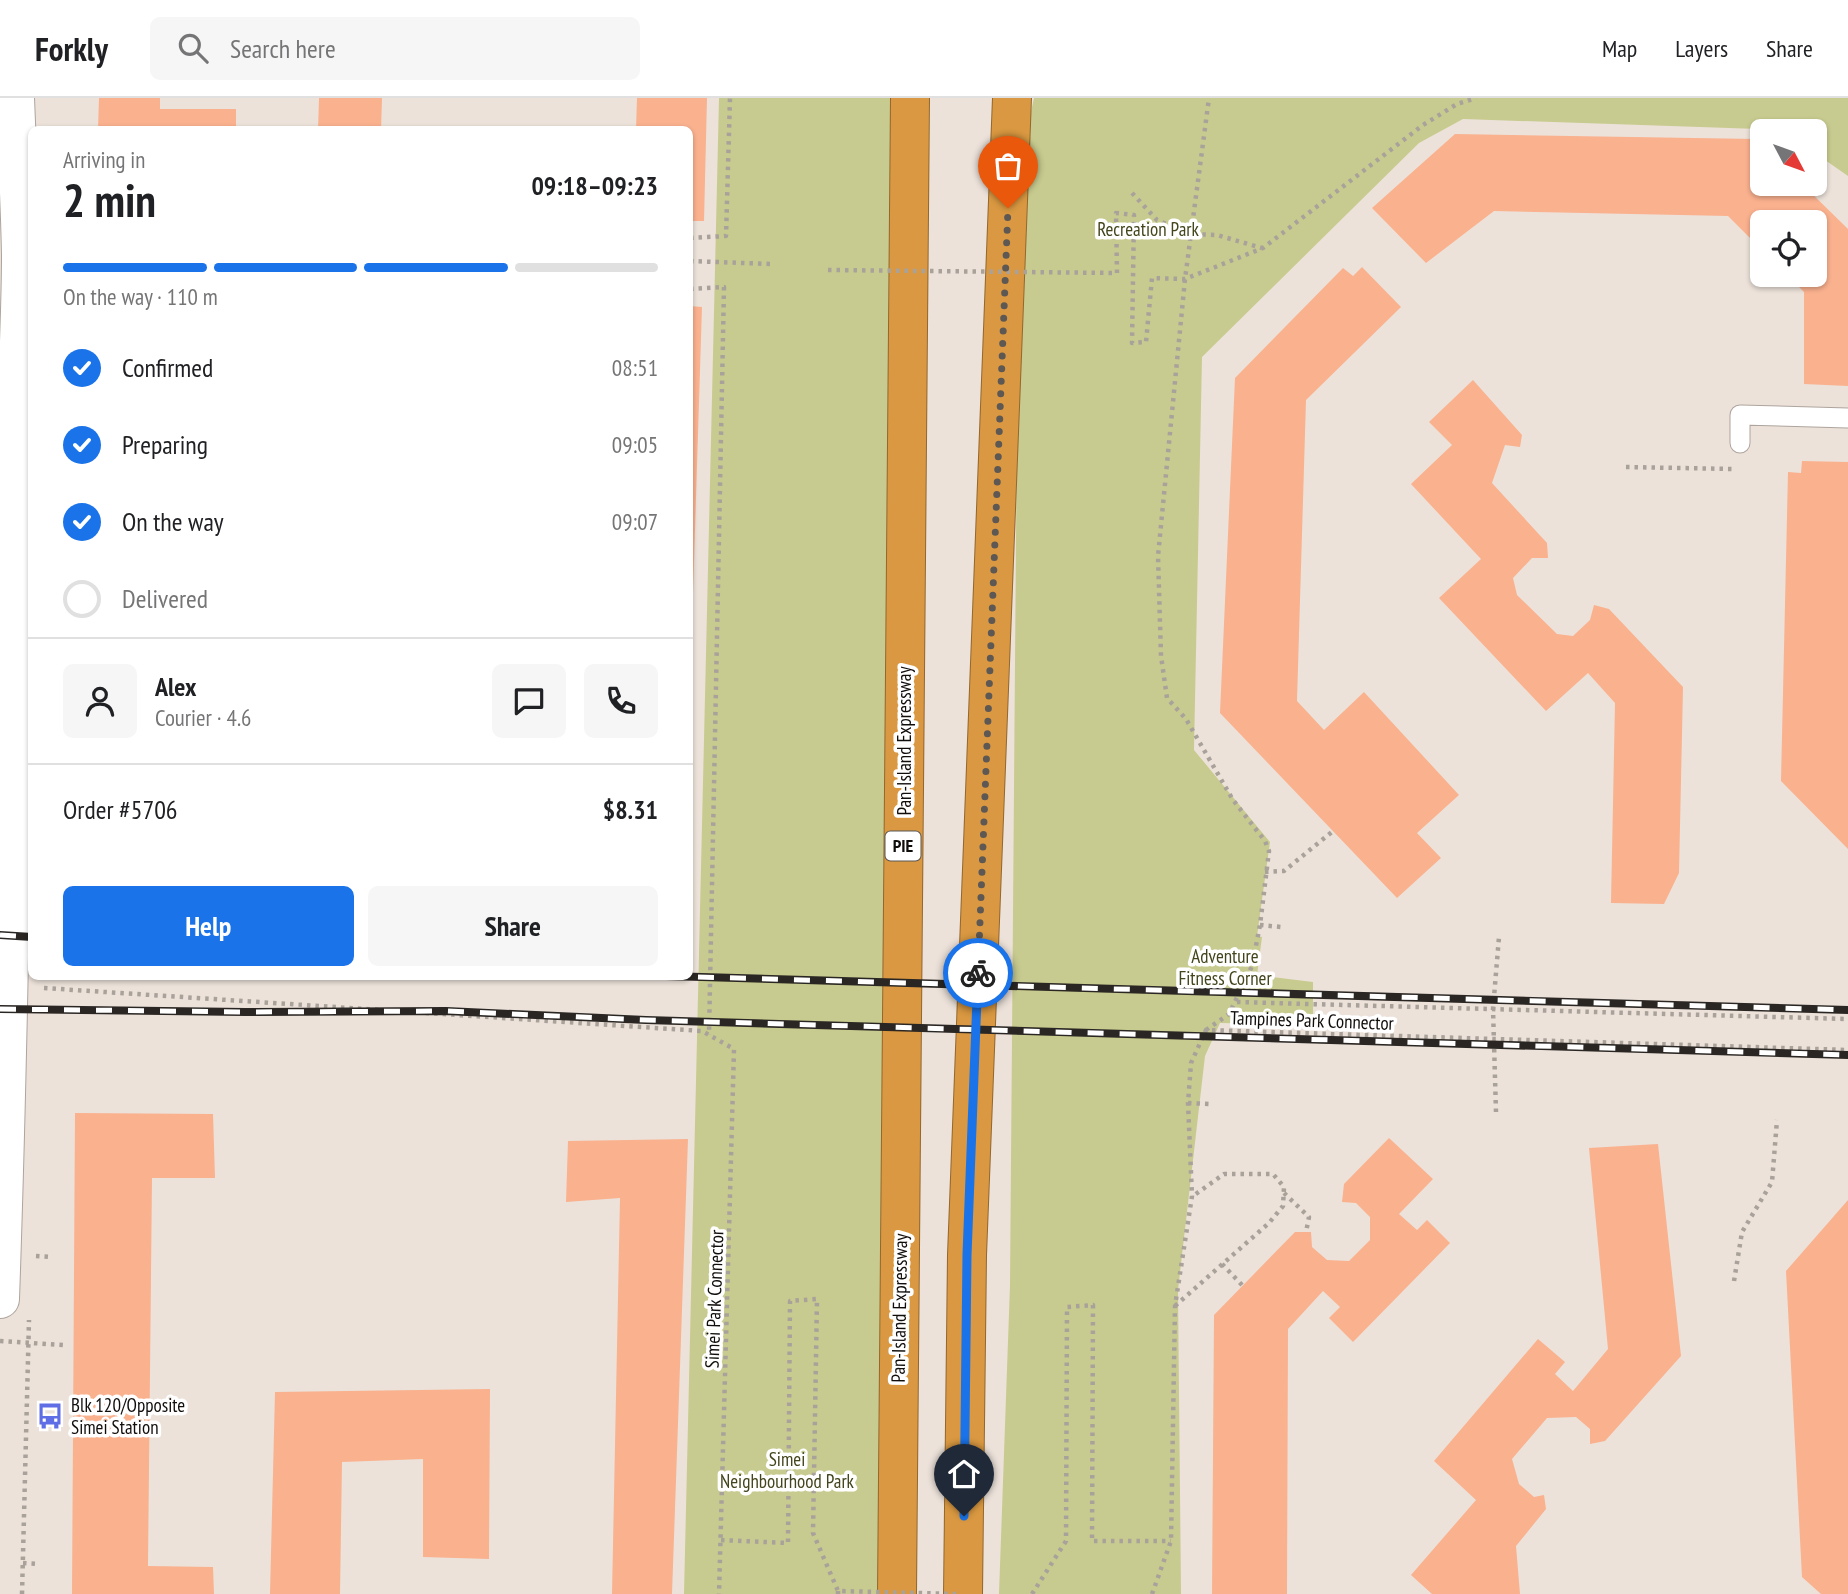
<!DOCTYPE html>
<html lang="en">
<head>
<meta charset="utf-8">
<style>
	body { margin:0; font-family:"PT Sans Narrow",sans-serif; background:#f6f6f6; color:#202124; height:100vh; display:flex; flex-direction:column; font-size:26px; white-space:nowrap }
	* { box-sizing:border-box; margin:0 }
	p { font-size:23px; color:#757577 }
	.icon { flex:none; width:38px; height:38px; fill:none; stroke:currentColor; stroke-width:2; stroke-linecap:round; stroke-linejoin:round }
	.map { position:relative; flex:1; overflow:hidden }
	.details { position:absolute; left:28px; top:28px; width:665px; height:854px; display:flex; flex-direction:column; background:#fff; border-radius:10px; box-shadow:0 2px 5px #0004 }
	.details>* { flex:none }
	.needle { width:46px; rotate:131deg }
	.controls { position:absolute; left:1750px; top:21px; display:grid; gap:14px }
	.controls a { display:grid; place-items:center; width:77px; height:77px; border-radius:10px; background:#fff; box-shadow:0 2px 5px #0004; font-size:35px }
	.pin { position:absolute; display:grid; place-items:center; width:60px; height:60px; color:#fff; margin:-72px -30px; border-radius:50% 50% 50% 0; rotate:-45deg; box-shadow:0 0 7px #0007 }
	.pin .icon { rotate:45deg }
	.courier { position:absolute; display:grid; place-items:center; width:70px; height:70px; margin:-35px; border:5px solid #1a73e8; border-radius:50%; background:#fff; color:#222; box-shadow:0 2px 9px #0007 }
	.head em { font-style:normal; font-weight:700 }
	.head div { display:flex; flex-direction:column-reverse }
	.head { display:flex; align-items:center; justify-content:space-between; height:119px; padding:0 35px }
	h1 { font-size:46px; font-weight:700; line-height:52px }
	.bar { display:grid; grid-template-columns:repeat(4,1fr); gap:10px 7px; align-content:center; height:84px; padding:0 35px }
	.bar i { height:9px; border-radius:5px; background:#e0e0e0 }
	.bar .on { background:#1a73e8 }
	.bar p { grid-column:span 4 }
	.line { display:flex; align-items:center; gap:18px; padding:0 35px; border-top:2px solid #e0e0e0 }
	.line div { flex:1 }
	.round { display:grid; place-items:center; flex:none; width:74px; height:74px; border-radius:10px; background:#f6f6f6 }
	ol { padding:0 35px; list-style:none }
	li { display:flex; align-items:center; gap:21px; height:77px }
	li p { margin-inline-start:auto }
	li .icon { padding:7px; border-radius:50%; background:#1a73e8; color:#fff; stroke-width:4 }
	li:last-child { color:#757577 }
	li i { width:38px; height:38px; border:4px solid #e0e0e0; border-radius:50% }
	.button { display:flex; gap:14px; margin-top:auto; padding:14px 35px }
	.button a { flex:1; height:80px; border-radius:10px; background:#1a73e8; color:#fff; font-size:28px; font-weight:700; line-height:80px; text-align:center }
	.button a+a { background:#f6f6f6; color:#202124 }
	header { display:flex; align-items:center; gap:42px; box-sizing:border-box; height:98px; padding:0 35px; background:#fff; border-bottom:2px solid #e0e0e0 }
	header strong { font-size:33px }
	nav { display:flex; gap:38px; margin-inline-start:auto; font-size:24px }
	.search { width:490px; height:63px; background:#f6f6f6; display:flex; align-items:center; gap:18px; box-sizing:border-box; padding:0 24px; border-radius:10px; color:#757577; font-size:26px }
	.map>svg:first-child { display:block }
	.green { fill:#c8cb8f }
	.building { fill:#fab18e }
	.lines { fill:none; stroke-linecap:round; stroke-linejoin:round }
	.service-casing { stroke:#aea49d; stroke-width:21 }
	.minor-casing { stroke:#aea49d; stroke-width:40 }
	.motorway-casing { stroke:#93672e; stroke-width:40 }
	.path { stroke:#a9a29b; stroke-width:4.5; stroke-dasharray:3.5 5; stroke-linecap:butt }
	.service { stroke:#fff; stroke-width:19 }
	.minor { stroke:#fff; stroke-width:38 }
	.motorway { stroke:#d99841; stroke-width:38 }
	.rail-casing { stroke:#2a2623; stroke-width:8 }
	.rail { stroke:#fff; stroke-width:5; stroke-dasharray:16; stroke-linecap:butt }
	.path-bridge { stroke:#a9a29b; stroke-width:4.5; stroke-dasharray:3.5 5; stroke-linecap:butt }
	.done { stroke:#5d5853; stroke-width:7; stroke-dasharray:0 12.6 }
	.route { stroke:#1a73e8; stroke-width:9 }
	.labels { text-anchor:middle; stroke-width:7; stroke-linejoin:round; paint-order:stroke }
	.shield { fill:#fff; stroke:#585654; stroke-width:2 }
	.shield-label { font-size:18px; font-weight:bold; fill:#100d0b }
	.park-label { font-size:19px; fill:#44451c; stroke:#fff }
	.street-label { font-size:19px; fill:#100d0b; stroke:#fff }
	.poi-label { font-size:19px; fill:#100d0b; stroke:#fff; text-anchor:start }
</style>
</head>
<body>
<header>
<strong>Forkly</strong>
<div class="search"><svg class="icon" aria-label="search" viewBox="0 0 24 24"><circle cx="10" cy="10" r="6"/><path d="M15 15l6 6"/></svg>Search here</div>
<nav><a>Map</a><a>Layers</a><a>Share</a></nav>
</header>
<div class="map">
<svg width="1848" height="1496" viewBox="0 0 1848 1496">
	<rect width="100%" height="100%" fill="#ece2da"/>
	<!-- green -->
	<g class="green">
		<polygon points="719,0 905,0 886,1496 684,1496"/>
		<polygon points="1034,0 1848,0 1848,78 1815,55 1815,33 1463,21 1419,45 1202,259 1194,652 1270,744 1257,838 1262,839 1257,877 1313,884 1313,927 1220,925 1205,958 1178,1192 1181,1496 999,1496 1010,1187 1019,68"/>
	</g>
	<!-- building -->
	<g class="building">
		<polygon points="99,0 160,0 160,11 236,11 236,32 98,32"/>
		<polygon points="319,0 382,0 381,32 318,32"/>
		<polygon points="637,0 707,0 704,123 690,123 690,32 636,32"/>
		<polygon points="1455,36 1756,41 1762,47 1762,86 1802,86 1848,131 1848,288 1804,286 1804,194 1787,177 1815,177 1815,124 1762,124 1762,152 1728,118 1494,113 1426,165 1372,110"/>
		<polygon points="1362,169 1401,209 1306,302 1297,603 1324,632 1364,594 1459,697 1417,735 1441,760 1397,800 1220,615 1235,280 1343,170 1353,178"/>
		<polygon points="690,208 702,209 692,527 690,527"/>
		<polygon points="1473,282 1522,337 1520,349 1505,347 1492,385 1547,445 1548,460 1532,460 1513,480 1517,497 1557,536 1573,538 1590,522 1594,507 1609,511 1683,589 1679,775 1664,806 1611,805 1615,605 1588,575 1546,613 1439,500 1481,461 1411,386 1452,347 1429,324"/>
		<polygon points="1802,363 1848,364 1848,751 1781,683 1788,374 1801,375"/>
		<polygon points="75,1015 213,1016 215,1080 152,1080 148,1468 213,1469 214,1496 72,1496"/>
		<polygon points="1389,1040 1433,1081 1399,1116 1417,1132 1427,1122 1450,1145 1353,1244 1329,1220 1340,1209 1323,1193 1288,1231 1287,1496 1212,1496 1214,1217 1295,1134 1311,1134 1312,1149 1327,1162 1349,1163 1370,1142 1370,1119 1356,1105 1342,1104 1344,1086"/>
		<polygon points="688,1041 672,1496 612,1496 620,1100 566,1104 568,1043"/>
		<polygon points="1658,1046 1681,1258 1605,1343 1590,1346 1590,1331 1576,1319 1547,1320 1512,1361 1519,1386 1534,1399 1544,1397 1546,1411 1516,1448 1520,1496 1432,1496 1411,1477 1476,1402 1434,1363 1538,1241 1565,1264 1555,1276 1573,1293 1608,1251 1589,1050"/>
		<polygon points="1848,1102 1848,1496 1821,1496 1802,1479 1786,1173"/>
		<polygon points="490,1291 489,1461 423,1459 423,1361 342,1364 340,1496 270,1496 275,1294"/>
	</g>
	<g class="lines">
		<!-- service casing -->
		<g class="service-casing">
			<polyline id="service" points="1740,345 1740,317 1848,320"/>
		</g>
		<!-- minor casing -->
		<g class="minor-casing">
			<path id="minor" d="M0 1201C10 913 13 626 16 338 17 278 21 217 21 157 20 105 17 52 15 0"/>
		</g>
		<!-- motorway casing -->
		<g class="motorway-casing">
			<g id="motorway">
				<polyline points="897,1496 910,0"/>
				<polyline points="963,1496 967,1157 1012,0"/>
			</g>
		</g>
		<!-- path -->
		<g class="path">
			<polyline points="1132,95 1157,122 1190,136 1217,137 1262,150"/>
			<polyline points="690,140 726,138 730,0"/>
			<polyline points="690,163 771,166"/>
			<polyline points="1117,175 1116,115 1134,117 1132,245 1146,244 1152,180 1185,181 1263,150 1423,27 1457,6 1476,0"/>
			<polyline points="690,191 724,189 709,937"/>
			<polyline points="1626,369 1732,371"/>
			<polyline points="1265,774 1284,773 1333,733"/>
			<polyline points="1260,827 1281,829"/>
			<polyline points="44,890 702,933 734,951 719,1496"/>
			<polyline points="1237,904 1848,921"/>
			<polyline points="1206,932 1229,916 1252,868 1260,827 1269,753 1265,743 1233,702 1186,621 1167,600 1161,558 1158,458 1185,181 1209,0"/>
			<polyline points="1188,1005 1209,1006"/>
			<polyline points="1496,1014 1493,911 1499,839"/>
			<polyline points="1284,1095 1309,1119 1306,1134"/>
			<polyline points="36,1158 51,1159"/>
			<polyline points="1222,1166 1243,1188"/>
			<polyline points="1734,1183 1742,1134 1772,1084 1777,1022"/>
			<polyline points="1175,1208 1269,1125 1283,1108 1284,1089 1273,1076 1224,1076 1193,1098"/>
			<polyline points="0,1243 63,1247"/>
			<polyline points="23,1465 39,1466"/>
			<polyline points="22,1496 29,1222"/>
			<polyline points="838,1496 838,1493"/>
			<polyline points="1032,1496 1066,1443 1067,1209 1093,1207 1092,1443 1171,1443"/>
			<polyline points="1152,1496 1171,1443 1175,1208 1192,1098 1188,1005 1191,965 1206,932 1848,952"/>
		</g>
		<!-- service -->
		<use href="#service" class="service"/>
		<!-- minor -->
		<use href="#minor" class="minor"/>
		<!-- motorway -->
		<use href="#motorway" class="motorway"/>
		<!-- rail casing -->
		<g class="rail-casing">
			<g id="rail">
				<polyline points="0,837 32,839"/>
				<polyline points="666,878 1848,912"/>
				<polyline points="0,911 245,914 446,913 646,922 1848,957"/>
			</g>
		</g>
		<!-- rail -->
		<use href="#rail" class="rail"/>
		<!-- path-bridge -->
		<g class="path-bridge">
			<polyline points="828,172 1117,175"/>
			<polyline points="721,1442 788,1445 790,1203 817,1201 813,1435 838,1493 957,1496"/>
		</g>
	</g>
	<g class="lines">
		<!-- done -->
		<polyline class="done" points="978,875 1008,110"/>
		<!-- route -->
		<polyline class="route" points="964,1418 967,1157 978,875"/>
	</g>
	<!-- icons -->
	<defs>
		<g id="bus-bare" transform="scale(2.1)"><path d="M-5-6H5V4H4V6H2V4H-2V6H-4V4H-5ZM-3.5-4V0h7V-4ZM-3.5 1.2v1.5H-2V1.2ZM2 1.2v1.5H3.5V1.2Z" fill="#606ee6" stroke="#fff" stroke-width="2.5" paint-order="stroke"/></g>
	</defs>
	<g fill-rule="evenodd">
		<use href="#bus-bare" x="50" y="1318"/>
	</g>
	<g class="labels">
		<!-- shield labels -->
		<rect class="shield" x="885.5" y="733.5" width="35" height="29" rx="5"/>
		<g class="shield-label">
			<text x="903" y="754">PIE</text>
		</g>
		<!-- park labels -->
		<g class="park-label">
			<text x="1148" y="138">Recreation Park</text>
			<text x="1225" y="865">Adventure<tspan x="1225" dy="22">Fitness Corner</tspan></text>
			<text x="787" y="1368">Simei<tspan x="787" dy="22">Neighbourhood Park</tspan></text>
		</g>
		<!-- street labels -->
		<g class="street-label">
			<text transform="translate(904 643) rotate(-90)" y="7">Pan-Island Expressway</text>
			<text transform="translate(1312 922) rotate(2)" y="7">Tampines Park Connector</text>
			<text transform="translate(714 1201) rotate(-88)" y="7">Simei Park Connector</text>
			<text transform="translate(899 1210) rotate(-89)" y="7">Pan-Island Expressway</text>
		</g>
		<!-- poi labels -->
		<g class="poi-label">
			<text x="71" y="1314">Blk 120/Opposite<tspan x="71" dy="22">Simei Station</tspan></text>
		</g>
	</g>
</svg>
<div class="controls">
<a><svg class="needle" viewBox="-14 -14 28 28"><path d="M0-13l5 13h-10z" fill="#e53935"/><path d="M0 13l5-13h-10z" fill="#757577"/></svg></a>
<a><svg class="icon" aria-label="locate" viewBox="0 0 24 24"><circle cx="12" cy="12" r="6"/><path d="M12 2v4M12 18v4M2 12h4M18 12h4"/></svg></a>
</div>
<div class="pin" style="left:1008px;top:110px;background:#ea580c"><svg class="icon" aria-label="bag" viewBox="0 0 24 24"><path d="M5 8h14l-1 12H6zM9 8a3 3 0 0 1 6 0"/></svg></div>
<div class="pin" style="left:964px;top:1418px;background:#1f2937"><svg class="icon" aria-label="home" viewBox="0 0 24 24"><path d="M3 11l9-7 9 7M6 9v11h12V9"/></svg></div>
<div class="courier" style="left:978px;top:875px"><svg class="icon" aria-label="bike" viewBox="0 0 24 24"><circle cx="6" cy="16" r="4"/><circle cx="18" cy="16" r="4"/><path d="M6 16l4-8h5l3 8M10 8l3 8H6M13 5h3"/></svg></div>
<section class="details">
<div class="head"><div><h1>2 min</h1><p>Arriving in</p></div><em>09:18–09:23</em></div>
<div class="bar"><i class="on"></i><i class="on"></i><i class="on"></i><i></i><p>On the way · 110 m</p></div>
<ol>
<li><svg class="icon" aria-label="check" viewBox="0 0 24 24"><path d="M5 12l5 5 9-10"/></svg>Confirmed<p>08:51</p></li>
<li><svg class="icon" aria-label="check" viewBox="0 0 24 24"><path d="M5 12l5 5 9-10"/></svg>Preparing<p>09:05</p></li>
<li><svg class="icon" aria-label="check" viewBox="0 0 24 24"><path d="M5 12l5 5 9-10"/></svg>On the way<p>09:07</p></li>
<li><i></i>Delivered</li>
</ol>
<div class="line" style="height:126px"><a class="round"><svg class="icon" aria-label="person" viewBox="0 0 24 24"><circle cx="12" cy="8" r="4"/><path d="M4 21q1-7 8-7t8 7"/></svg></a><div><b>Alex</b><p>Courier · 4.6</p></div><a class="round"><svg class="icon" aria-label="chat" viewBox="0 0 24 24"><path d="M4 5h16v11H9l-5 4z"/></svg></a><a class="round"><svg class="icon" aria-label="phone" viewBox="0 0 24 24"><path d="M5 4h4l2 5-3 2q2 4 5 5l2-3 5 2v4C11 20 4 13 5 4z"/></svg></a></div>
<div class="line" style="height:91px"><div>Order #5706</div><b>$8.31</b></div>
<div class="button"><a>Help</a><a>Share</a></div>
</section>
</div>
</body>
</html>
